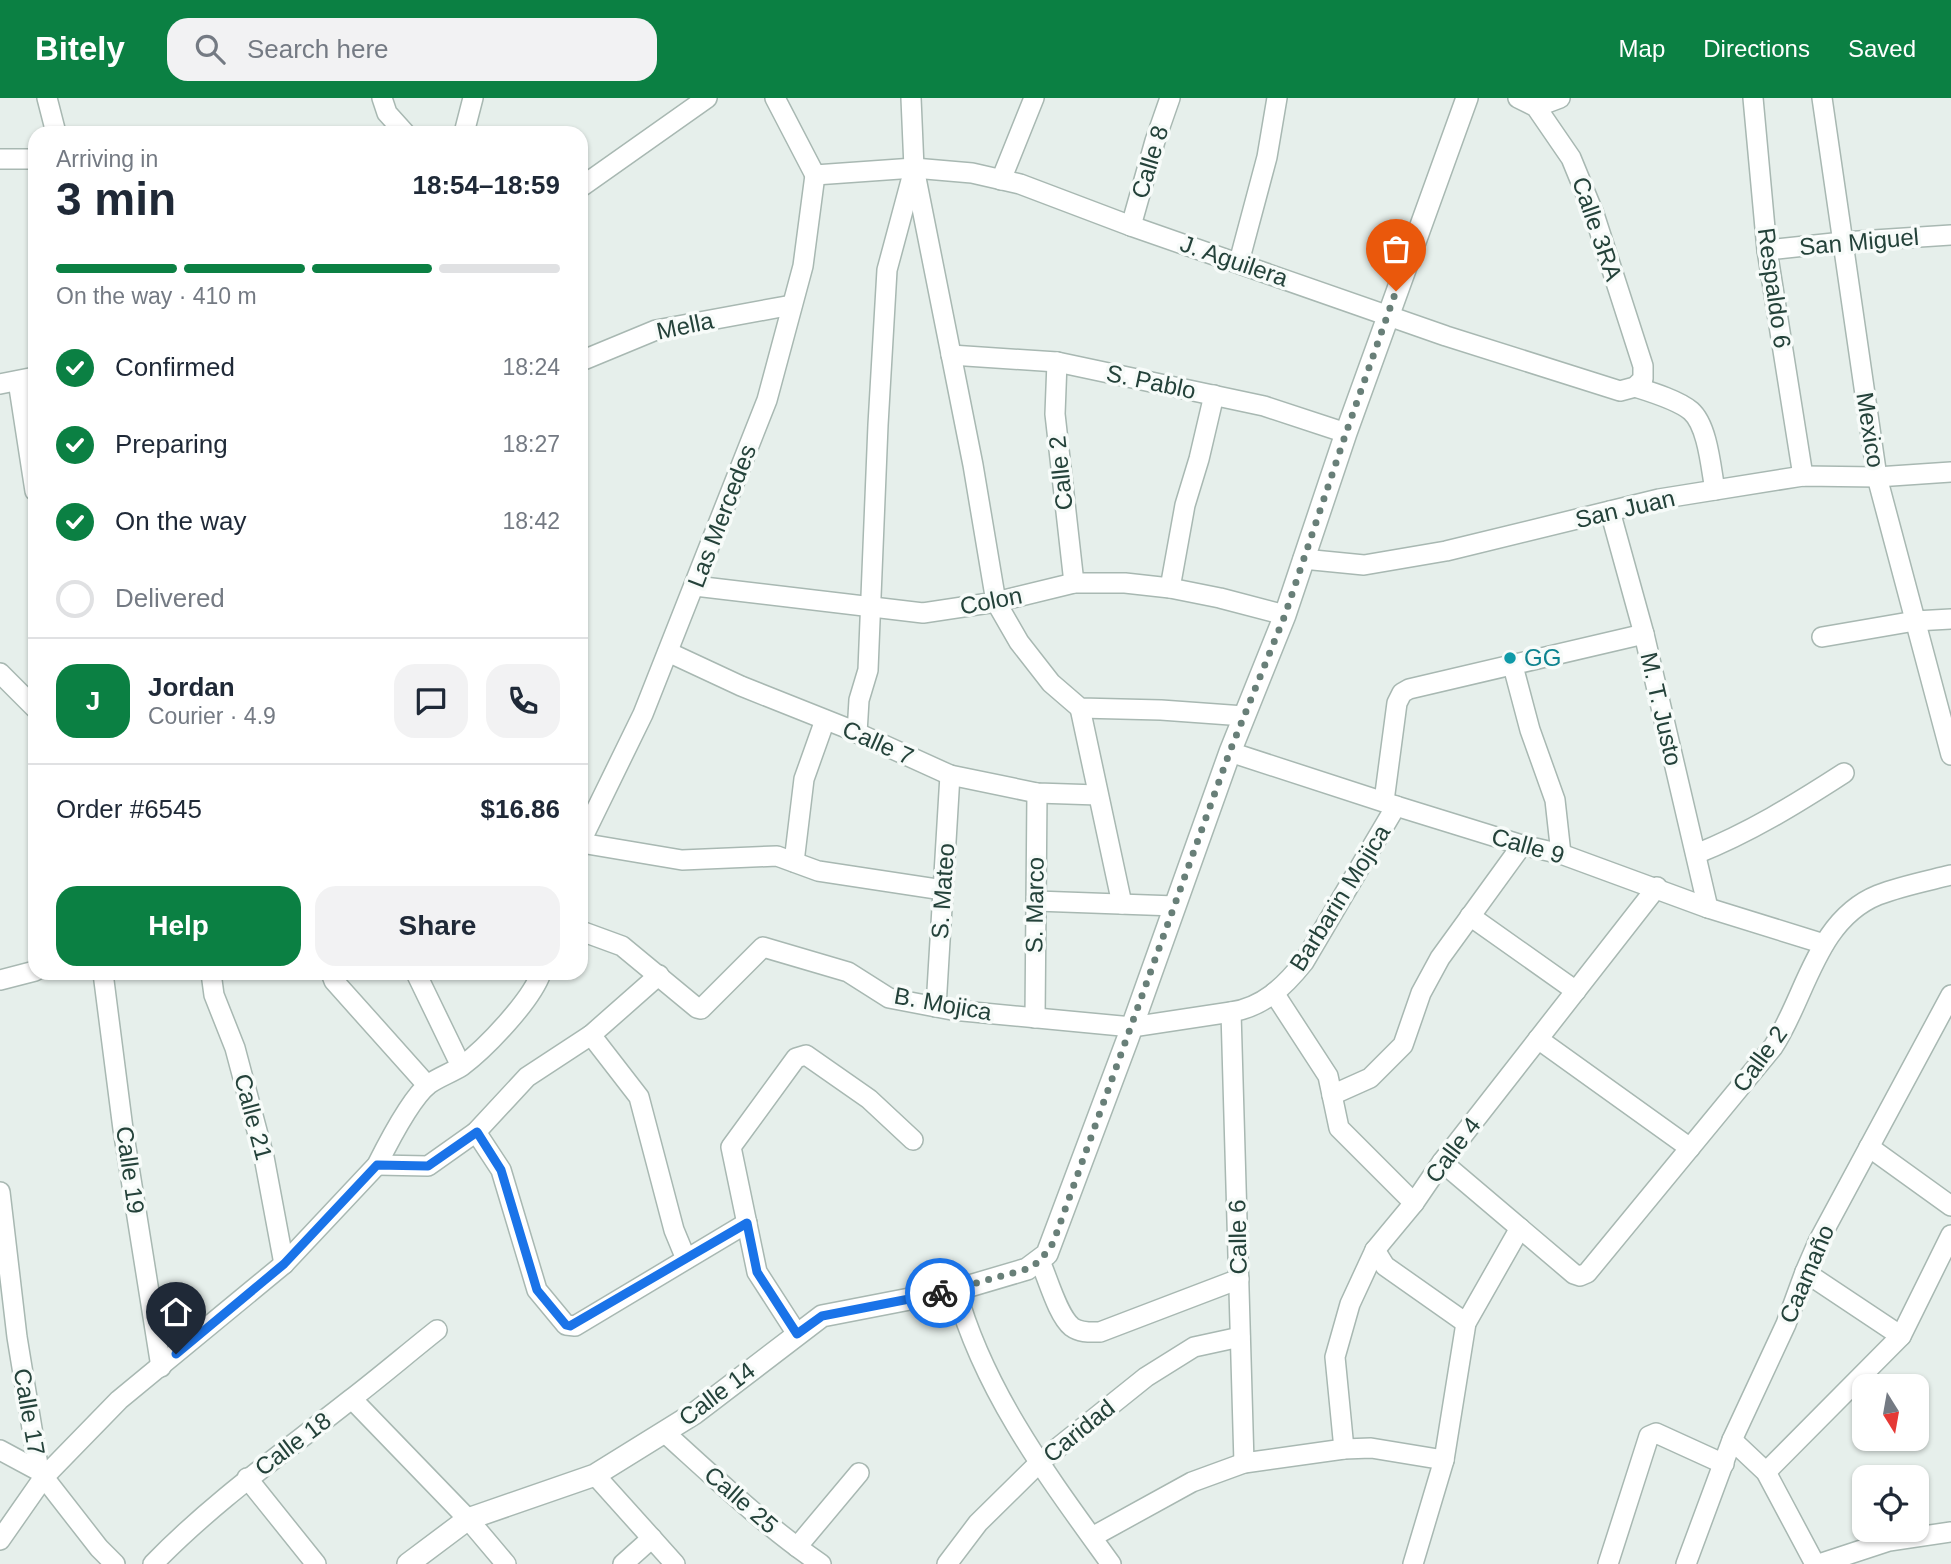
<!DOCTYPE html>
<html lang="en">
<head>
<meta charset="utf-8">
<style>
	body { margin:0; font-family:Helvetica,sans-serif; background:#f2f2f3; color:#1f2937; height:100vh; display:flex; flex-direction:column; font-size:26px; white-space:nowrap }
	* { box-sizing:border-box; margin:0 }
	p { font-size:23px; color:#747a83 }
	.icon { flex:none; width:38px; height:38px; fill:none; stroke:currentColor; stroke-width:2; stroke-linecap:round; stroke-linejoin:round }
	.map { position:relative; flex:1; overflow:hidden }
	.panel { position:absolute; left:28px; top:28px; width:560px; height:854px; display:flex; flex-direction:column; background:#fff; border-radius:21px; box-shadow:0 2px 5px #0004 }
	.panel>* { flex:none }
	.needle { width:46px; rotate:169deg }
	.buttons { position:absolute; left:1852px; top:1276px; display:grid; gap:14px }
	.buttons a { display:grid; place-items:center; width:77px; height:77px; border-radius:14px; background:#fff; box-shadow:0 2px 5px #0004; font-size:35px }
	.pin { position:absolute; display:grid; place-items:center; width:60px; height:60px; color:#fff; margin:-72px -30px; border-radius:50% 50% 50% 0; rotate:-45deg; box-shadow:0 0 7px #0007 }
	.pin .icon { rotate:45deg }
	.courier { position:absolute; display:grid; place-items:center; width:70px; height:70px; margin:-35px; border:5px solid #1a73e8; border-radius:50%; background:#fff; color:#222; box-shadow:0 2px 9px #0007 }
	.headline em { font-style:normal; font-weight:700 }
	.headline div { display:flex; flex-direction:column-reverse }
	.headline { display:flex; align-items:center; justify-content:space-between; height:119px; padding:0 28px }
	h1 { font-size:46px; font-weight:700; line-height:52px }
	.bar { display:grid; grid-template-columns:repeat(4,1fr); gap:10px 7px; align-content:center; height:84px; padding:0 28px }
	.bar i { height:9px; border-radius:5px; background:#e0e1e3 }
	.bar .active { background:#0b8043 }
	.bar p { grid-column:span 4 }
	.line { display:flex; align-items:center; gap:18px; padding:0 28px; border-top:2px solid #e0e1e3 }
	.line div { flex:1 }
	.round { display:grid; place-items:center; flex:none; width:74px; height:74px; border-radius:21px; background:#f2f2f3 }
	ol { padding:0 28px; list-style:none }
	li { display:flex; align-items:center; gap:21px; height:77px }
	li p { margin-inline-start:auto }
	li .icon { padding:7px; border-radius:50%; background:#0b8043; color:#fff; stroke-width:4 }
	li:last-child { color:#747a83 }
	li i { width:38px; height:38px; border:4px solid #e0e1e3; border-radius:50% }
	.primary-button { display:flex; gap:14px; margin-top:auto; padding:14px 28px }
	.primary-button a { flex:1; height:80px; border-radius:21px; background:#0b8043; color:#fff; font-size:28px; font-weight:700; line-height:80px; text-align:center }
	.primary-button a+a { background:#f2f2f3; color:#1f2937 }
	header { display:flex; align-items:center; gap:42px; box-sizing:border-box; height:98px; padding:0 35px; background:#0b8043; color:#fff }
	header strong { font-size:33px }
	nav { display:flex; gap:38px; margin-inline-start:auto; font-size:24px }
	.search { width:490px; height:63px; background:#f2f2f3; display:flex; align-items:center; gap:18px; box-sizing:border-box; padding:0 24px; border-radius:21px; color:#747a83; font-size:26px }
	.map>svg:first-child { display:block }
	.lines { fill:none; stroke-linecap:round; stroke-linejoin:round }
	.minor-casing { stroke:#a8b8b2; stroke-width:22 }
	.tertiary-casing { stroke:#a8b8b2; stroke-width:24 }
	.minor { stroke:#fff; stroke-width:19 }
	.tertiary { stroke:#fff; stroke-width:21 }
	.done { stroke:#687f78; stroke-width:7; stroke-dasharray:0 12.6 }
	.route { stroke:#1a73e8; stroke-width:9 }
	.culture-dot { fill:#0f9aa8; stroke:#f7fbf9; stroke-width:2.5 }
	.labels { text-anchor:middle; stroke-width:7; stroke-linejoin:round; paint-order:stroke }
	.street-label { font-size:24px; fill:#24423a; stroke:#f7fbf9 }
	.culture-label { font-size:24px; fill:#0d838f; stroke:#f7fbf9; text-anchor:start }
</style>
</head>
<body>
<header>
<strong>Bitely</strong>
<div class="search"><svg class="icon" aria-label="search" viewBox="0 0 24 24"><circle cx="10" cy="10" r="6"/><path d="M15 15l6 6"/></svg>Search here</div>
<nav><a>Map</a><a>Directions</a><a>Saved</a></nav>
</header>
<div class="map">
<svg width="1951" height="1466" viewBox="0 0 1951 1466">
	<rect width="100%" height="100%" fill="#e6efeb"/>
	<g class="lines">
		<!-- minor casing -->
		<g class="minor-casing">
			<g id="minor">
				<polyline points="47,0 56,35"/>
				<polyline points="382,0 387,15 405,35"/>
				<polyline points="775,0 815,77"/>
				<polyline points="911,0 914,70 973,367 996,504 1019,544 1051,585 1080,610 1161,612 1244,618"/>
				<polyline points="1753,0 1767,152 1803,378"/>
				<polyline points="1822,0 1877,379 1951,657"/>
				<polyline points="1536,9 1560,0"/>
				<polyline points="464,35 473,0"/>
				<polyline points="0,61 35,61"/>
				<polyline points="815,77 914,70 972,75 1020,86 1131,128 1446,238 1620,293 1635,289 1643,281 1643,268 1594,116 1571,60 1536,9 1518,0"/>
				<polyline points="1001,82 1034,0"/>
				<polyline points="581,89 707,0"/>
				<polyline points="1131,128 1155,43 1170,0"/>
				<polyline points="1767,152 1843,144 1951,137"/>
				<polyline points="1239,164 1267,59 1277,0"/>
				<polyline points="951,257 1057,264 1264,308 1346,335"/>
				<polyline points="581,263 656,232 792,207"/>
				<polyline points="1057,264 1055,316 1074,485"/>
				<polyline points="18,283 35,393"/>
				<polyline points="0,286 35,279"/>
				<path d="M1635 289C1651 294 1678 302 1691 313 1708 328 1711 371 1715 392"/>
				<polyline points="1610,413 1644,536 1708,810"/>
				<polyline points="1303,461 1364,467 1446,453 1659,401 1803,378 1877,379 1951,374"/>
				<polyline points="695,488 923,515 996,504 1074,485 1125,485 1170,490 1220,500 1285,517"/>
				<polyline points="1170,490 1185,407 1199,361 1214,297"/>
				<polyline points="1822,539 1915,523 1951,521"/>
				<polyline points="668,554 741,588 844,629 950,677 1037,695 1098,697"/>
				<polyline points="1513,568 1530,632 1555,702 1561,756"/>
				<polyline points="0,575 35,610"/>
				<polyline points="1080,610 1122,806"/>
				<polyline points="857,635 859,602 868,572 878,327 887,172 913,75"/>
				<polyline points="1230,654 1396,708 1522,747 1561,756 1708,810 1824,846"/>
				<polyline points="1384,703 1397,605 1402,595 1409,591 1644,536"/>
				<polyline points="581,743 643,616 767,302 803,168 815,77"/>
				<polyline points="581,745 682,762 777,758 818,773 943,792"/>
				<path d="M1696 756C1749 735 1796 706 1844 675"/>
				<polyline points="794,764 804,681 825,622"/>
				<polyline points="1036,803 1175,808"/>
				<polyline points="1470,818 1576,893"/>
				<path d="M581 833 622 848 697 910 701 911 763 849 848 874 889 900 952 912 1132 929 1231 914C1263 909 1284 889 1304 864L1396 708"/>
				<polyline points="103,875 123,1031 161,1269"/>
				<polyline points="211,875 214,897 235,950 264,1059 284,1166"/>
				<polyline points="331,875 334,883 427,987"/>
				<polyline points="416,875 461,968"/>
				<polyline points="0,882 35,873"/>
				<polyline points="1274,895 1328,978 1339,1030 1414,1105"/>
				<polyline points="936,909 950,677"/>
				<polyline points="1231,914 1244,1365"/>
				<polyline points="1035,920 1037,695"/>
				<polyline points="591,937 639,999 674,1132 686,1161"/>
				<polyline points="1538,941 1690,1050"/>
				<polyline points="1332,997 1370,980 1403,947 1421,895 1440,860 1522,747"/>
				<polyline points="476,1034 501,1072 537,1192 566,1227 575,1228 747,1125"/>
				<polyline points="1869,1049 1951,1108"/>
				<path d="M1442 1064 1574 1176 1580 1178 1587 1175 1773 949C1806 899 1816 822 1878 797 1901 788 1927 783 1951 777"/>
				<polyline points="377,1067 428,1068 476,1034 527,979 591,937 659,877"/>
				<polyline points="0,1094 17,1239 39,1373 99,1450 115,1466"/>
				<polyline points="1375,1152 1385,1168 1466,1225"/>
				<path d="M1040 1163C1048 1181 1058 1218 1072 1229 1080 1235 1091 1234 1100 1234L1239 1181"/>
				<polyline points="1805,1174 1901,1238"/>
				<path d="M956 1192C985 1296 1049 1380 1111 1466"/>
				<polyline points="797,1236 757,1174 731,1049 796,960 806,957 869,1001 913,1042"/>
				<polyline points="352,1301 468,1421 506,1466"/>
				<path d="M664 1334C715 1380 765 1428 821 1466"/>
				<polyline points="1732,1342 1766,1374 1815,1466"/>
				<polyline points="1344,1351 1335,1259 1350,1206 1375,1152 1414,1105 1442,1064 1657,789"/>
				<polyline points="0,1352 39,1373"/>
				<polyline points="1766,1374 1901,1238 1951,1137"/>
				<polyline points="595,1377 675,1466"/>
				<polyline points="247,1380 316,1466"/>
				<polyline points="1092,1439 1192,1384 1244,1365 1344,1351 1371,1350 1444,1362"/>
				<path d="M0 1442 44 1379 119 1302 284 1166 377 1067C387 1047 412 999 429 986 439 979 451 975 462 968 486 950 531 903 541 875"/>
				<polyline points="797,1449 859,1375"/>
				<path d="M153 1466C213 1404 283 1355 350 1302 380 1279 408 1255 437 1232"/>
				<polyline points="623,1466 652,1440"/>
				<polyline points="947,1466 978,1425 1040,1364 1146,1279 1194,1249 1240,1239"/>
				<polyline points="1413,1466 1444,1362 1466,1225 1520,1130"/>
				<polyline points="1608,1466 1649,1338 1656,1335 1724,1366"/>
				<polyline points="1686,1466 1732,1342 1786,1226 1805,1174 1818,1144 1951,897"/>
				<polyline points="1819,1466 1889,1443 1951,1434"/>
			</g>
		</g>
		<!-- tertiary casing -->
		<g class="tertiary-casing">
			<polyline id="tertiary" points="408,1466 468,1421 595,1377 695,1315 822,1218 956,1192 1027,1171 1047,1156 1128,940 1230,654 1285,517 1346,335 1467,0"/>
		</g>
		<!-- minor -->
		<use href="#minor" class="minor"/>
		<!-- tertiary -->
		<use href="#tertiary" class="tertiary"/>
	</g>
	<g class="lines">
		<!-- done -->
		<polyline class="done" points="940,1195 1027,1171 1040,1163 1053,1145 1230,653 1285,517 1346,335 1396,193"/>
		<!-- route -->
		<polyline class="route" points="176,1256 284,1166 377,1067 428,1068 477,1034 501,1072 537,1192 566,1227 570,1228 747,1125 757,1174 797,1236 822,1218 940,1195"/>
	</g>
	<!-- markers -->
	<circle class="culture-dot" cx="1510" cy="560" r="7"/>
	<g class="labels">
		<!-- street labels -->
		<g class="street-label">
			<text transform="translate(1150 64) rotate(-73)" y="8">Calle 8</text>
			<text transform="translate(1597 131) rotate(71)" y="8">Calle 3RA</text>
			<text transform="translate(1859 144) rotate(-5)" y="8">San Miguel</text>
			<text transform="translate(1234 163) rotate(19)" y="8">J. Aguilera</text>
			<text transform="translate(1774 190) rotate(82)" y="8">Respaldo 6</text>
			<text transform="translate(685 228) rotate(-12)" y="8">Mella</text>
			<text transform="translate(1151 284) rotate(12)" y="8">S. Pablo</text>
			<text transform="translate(1870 332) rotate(81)" y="8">Mexico</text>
			<text transform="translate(1061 375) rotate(-96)" y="8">Calle 2</text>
			<text transform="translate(1625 411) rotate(-13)" y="8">San Juan</text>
			<text transform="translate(722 418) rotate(-69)" y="8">Las Mercedes</text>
			<text transform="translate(991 503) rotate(-11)" y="8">Colon</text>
			<text transform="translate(1661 611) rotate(77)" y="8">M. T. Justo</text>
			<text transform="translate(878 645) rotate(24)" y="8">Calle 7</text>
			<text transform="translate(1528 748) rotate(16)" y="8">Calle 9</text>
			<text transform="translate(943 793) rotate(-86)" y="8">S. Mateo</text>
			<text transform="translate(1340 800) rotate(-58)" y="8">Barbarin Mojica</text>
			<text transform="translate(1035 807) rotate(-89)" y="8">S. Marco</text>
			<text transform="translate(943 906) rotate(10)" y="8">B. Mojica</text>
			<text transform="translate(1760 961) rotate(-54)" y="8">Calle 2</text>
			<text transform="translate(253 1019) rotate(75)" y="8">Calle 21</text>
			<text transform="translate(1453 1052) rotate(-53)" y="8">Calle 4</text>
			<text transform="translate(130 1072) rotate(82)" y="8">Calle 19</text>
			<text transform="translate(1238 1139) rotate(-91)" y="8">Calle 6</text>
			<text transform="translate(1807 1176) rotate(-67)" y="8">Caamaño</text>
			<text transform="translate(717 1296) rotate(-37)" y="8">Calle 14</text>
			<text transform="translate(29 1314) rotate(80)" y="8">Calle 17</text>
			<text transform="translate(1079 1333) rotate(-39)" y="8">Caridad</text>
			<text transform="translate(293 1346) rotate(-37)" y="8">Calle 18</text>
			<text transform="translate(741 1402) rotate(41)" y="8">Calle 25</text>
		</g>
		<!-- culture labels -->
		<g class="culture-label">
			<text x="1524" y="568">GG</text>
		</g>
	</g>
</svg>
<div class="buttons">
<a><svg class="needle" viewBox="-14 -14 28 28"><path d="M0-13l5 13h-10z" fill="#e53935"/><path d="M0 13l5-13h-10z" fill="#747a83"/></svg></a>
<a><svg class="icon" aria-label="locate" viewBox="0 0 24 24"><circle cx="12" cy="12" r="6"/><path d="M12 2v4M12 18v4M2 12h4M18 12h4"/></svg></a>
</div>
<div class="pin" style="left:1396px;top:193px;background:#ea580c"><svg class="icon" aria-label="bag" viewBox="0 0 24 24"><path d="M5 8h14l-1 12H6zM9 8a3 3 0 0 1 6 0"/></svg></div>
<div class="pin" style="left:176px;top:1256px;background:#1f2937"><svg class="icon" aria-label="home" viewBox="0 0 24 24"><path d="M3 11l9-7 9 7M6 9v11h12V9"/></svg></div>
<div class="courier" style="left:940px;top:1195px"><svg class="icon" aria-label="bike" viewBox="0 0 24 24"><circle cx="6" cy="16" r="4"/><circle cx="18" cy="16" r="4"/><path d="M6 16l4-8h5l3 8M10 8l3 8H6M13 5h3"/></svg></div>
<section class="panel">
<div class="headline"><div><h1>3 min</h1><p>Arriving in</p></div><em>18:54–18:59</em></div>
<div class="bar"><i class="active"></i><i class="active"></i><i class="active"></i><i></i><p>On the way · 410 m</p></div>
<ol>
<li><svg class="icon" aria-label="check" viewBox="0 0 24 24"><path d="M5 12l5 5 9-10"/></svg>Confirmed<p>18:24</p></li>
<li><svg class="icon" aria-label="check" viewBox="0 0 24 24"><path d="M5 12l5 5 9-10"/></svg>Preparing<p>18:27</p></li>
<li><svg class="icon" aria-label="check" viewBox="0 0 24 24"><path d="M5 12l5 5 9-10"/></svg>On the way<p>18:42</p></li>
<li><i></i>Delivered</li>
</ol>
<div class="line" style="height:126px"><b class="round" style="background:#0b8043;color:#fff">J</b><div><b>Jordan</b><p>Courier · 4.9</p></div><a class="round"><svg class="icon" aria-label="chat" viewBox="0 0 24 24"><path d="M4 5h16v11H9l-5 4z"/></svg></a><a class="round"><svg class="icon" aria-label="phone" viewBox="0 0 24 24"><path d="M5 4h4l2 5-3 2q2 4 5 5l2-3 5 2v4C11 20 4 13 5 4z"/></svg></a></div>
<div class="line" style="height:91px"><div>Order #6545</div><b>$16.86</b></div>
<div class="primary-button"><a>Help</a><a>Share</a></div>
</section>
</div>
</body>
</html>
